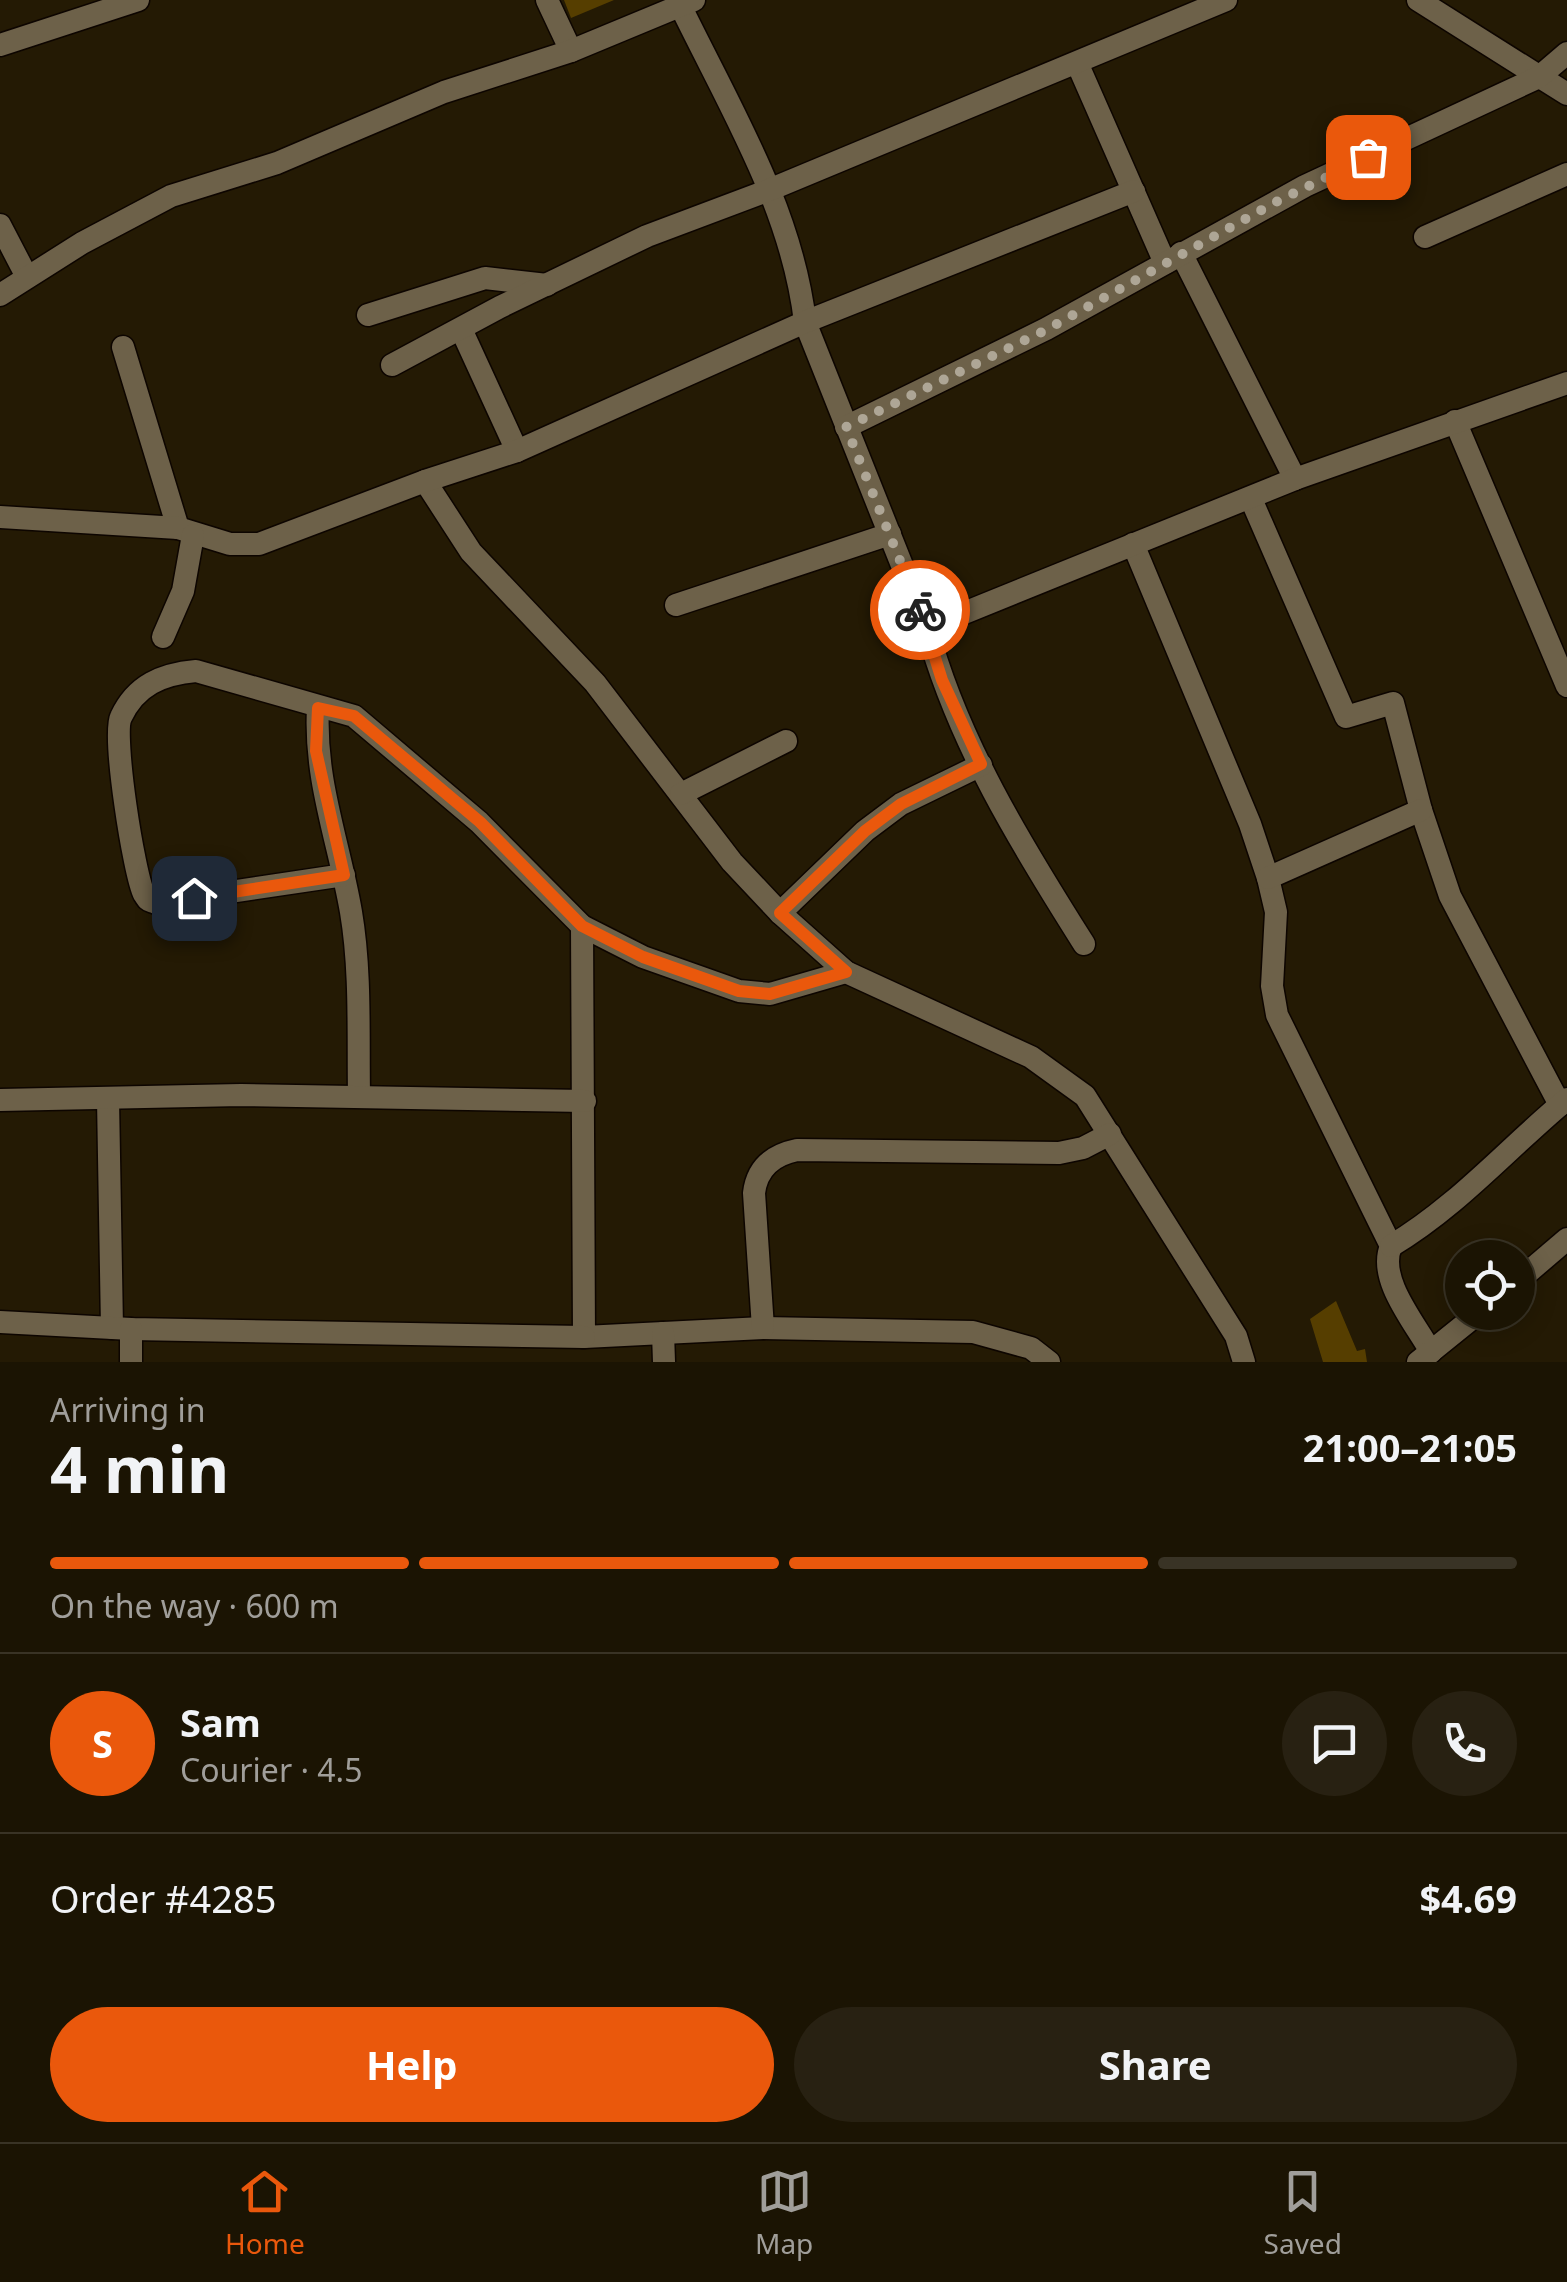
<!DOCTYPE html>
<html lang="en">
<head>
<meta charset="utf-8">
<style>
	body { margin:0; font-family:"Noto Sans",sans-serif; background:#282112; color:#f1f3f6; height:100vh; display:flex; flex-direction:column; font-size:38px; white-space:nowrap }
	* { box-sizing:border-box; margin:0 }
	p { font-size:32px; color:#a09e9a }
	.icon { flex:none; width:55px; height:55px; fill:none; stroke:currentColor; stroke-width:2; stroke-linecap:round; stroke-linejoin:round }
	.map { position:relative; height:1362px; overflow:hidden }
	.drawer { display:flex; flex-direction:column; background:#1b1403; flex:1 }
	.drawer>* { flex:none }
	.fabs { position:absolute; left:1445px; top:1240px; display:grid; gap:20px }
	.fabs a { display:grid; place-items:center; width:90px; height:90px; border-radius:50%; background:#1b1403; box-shadow:0 5px 25px #0003,0 0 0 2px #393325; font-size:50px }
	.pin { position:absolute; display:grid; place-items:center; width:85px; height:85px; color:#fff; margin:-42px; border-radius:20px; box-shadow:0 5px 15px #0006 }
	.courier { position:absolute; display:grid; place-items:center; width:100px; height:100px; margin:-50px; border:8px solid #ea580c; border-radius:50%; background:#fff; color:#222; box-shadow:0 2px 12px #0007 }
	.head em { font-style:normal; font-weight:700 }
	.head div { display:flex; flex-direction:column-reverse }
	.head { display:flex; align-items:center; justify-content:space-between; height:170px; padding:0 50px }
	h1 { font-size:65px; font-weight:700; line-height:75px }
	.bar { display:grid; grid-template-columns:repeat(4,1fr); gap:15px 10px; align-content:center; height:120px; padding:0 50px }
	.bar i { height:12px; border-radius:8px; background:#393325 }
	.bar .current { background:#ea580c }
	.bar p { grid-column:span 4 }
	.line { display:flex; align-items:center; gap:25px; padding:0 50px; border-top:2px solid #393325 }
	.line div { flex:1 }
	.round { display:grid; place-items:center; flex:none; width:105px; height:105px; border-radius:52px; background:#282112 }
	.primary-button { display:flex; gap:20px; margin-top:auto; padding:20px 50px }
	.primary-button a { flex:1; height:115px; border-radius:60px; background:#ea580c; color:#fff; font-size:40px; font-weight:700; line-height:115px; text-align:center }
	.primary-button a+a { background:#282112; color:#f1f3f6 }
	.dock { display:flex; justify-content:space-around; align-items:center; height:140px; border-top:2px solid #393325; background:#1b1403; font-size:28px; color:#a09e9a }
	.dock a { display:grid; justify-items:center; gap:5px }
	.dock .current { color:#ea580c }
	.map>svg:first-child { display:block }
	.building { fill:#563e00 }
	.lines { fill:none; stroke-linecap:round; stroke-linejoin:round }
	.minor-casing { stroke:#0d0500; stroke-width:25 }
	.minor { stroke:#6d6149; stroke-width:22 }
	.done { stroke:#aea696; stroke-width:10; stroke-dasharray:0 18 }
	.route { stroke:#ea580c; stroke-width:12 }
</style>
</head>
<body>
<div class="map">
<svg width="1567" height="1362" viewBox="0 0 1567 1362">
	<rect width="100%" height="100%" fill="#241a04"/>
	<!-- building -->
	<g class="building">
		<polygon points="564,0 614,0 571,18"/>
		<polygon points="1336,1301 1357,1351 1365,1349 1367,1362 1323,1362 1310,1319"/>
	</g>
	<g class="lines">
		<!-- minor casing -->
		<g class="minor-casing">
			<g id="minor">
				<polyline points="547,0 571,51"/>
				<polyline points="1418,0 1567,94"/>
				<path d="M681 7C730 108 792 209 805 322L927 628C957 741 1022 846 1084 944"/>
				<polyline points="0,45 138,0"/>
				<polyline points="1078,65 1165,263"/>
				<polyline points="0,225 27,277"/>
				<polyline points="1425,237 1567,174"/>
				<polyline points="1181,253 1295,479"/>
				<polyline points="0,295 82,243 171,196 277,163 444,92 571,51 694,0"/>
				<polyline points="368,315 485,278 547,285"/>
				<polyline points="461,329 517,451"/>
				<polyline points="123,347 178,528"/>
				<polyline points="392,365 500,307 647,236 769,190 1226,0"/>
				<polyline points="1455,421 1567,686"/>
				<polyline points="846,427 1046,329 1305,186 1539,77 1567,53"/>
				<polyline points="425,481 471,552 595,683 732,862 780,913 846,972 1031,1057 1085,1096 1236,1336 1244,1362"/>
				<polyline points="1251,499 1346,717 1393,703 1421,810 1450,896 1560,1105"/>
				<polyline points="0,517 178,528 230,544 259,544 425,481 517,451 805,322 1134,191"/>
				<path d="M1133 544 1250 824 1268 878 1276 912 1272 986 1277 1015 1391 1246C1377 1279 1415 1323 1431 1352"/>
				<polyline points="676,605 890,534"/>
				<polyline points="927,628 1295,479 1567,383"/>
				<polyline points="163,637 183,591 193,535"/>
				<path d="M318 708C314 780 339 842 351 912 361 971 358 1035 359 1095"/>
				<polyline points="681,794 786,741"/>
				<path d="M344 875 156 903C148 900 149 902 144 894 134 874 112 735 121 717 136 685 162 674 196 671L354 716 479 822 582 926 643 957 739 991 770 994 846 972"/>
				<polyline points="1268,878 1421,810"/>
				<polyline points="780,913 865,831 901,804 981,765"/>
				<polyline points="582,926 584,1337 763,1328 973,1332 1031,1348 1049,1362"/>
				<polyline points="108,1099 112,1328"/>
				<polyline points="0,1100 241,1095 585,1101"/>
				<path d="M1391 1246C1458 1206 1507 1149 1567 1099"/>
				<polyline points="1518,1281 1567,1239"/>
				<polyline points="0,1322 131,1329 584,1337"/>
				<path d="M763 1328 754 1193C757 1168 773 1155 797 1150L1059 1153 1083 1148 1110 1134"/>
				<polyline points="663,1333 664,1362"/>
				<polyline points="131,1362 131,1329"/>
				<polyline points="1418,1362 1480,1312"/>
			</g>
		</g>
		<!-- minor -->
		<use href="#minor" class="minor"/>
	</g>
	<g class="lines">
		<!-- done -->
		<polyline class="done" points="920,610 846,427 1046,330 1274,203 1368,157"/>
		<!-- route -->
		<polyline class="route" points="194,898 344,875 316,751 318,708 354,716 480,822 582,926 643,957 739,991 770,994 846,972 780,913 865,831 901,804 981,764 942,680 920,610"/>
	</g>
</svg>
<div class="fabs">
<a><svg class="icon" aria-label="locate" viewBox="0 0 24 24"><circle cx="12" cy="12" r="6"/><path d="M12 2v4M12 18v4M2 12h4M18 12h4"/></svg></a>
</div>
<div class="pin" style="left:1368px;top:157px;background:#ea580c"><svg class="icon" aria-label="bag" viewBox="0 0 24 24"><path d="M5 8h14l-1 12H6zM9 8a3 3 0 0 1 6 0"/></svg></div>
<div class="pin" style="left:194px;top:898px;background:#1f2937"><svg class="icon" aria-label="home" viewBox="0 0 24 24"><path d="M3 11l9-7 9 7M6 9v11h12V9"/></svg></div>
<div class="courier" style="left:920px;top:610px"><svg class="icon" aria-label="bike" viewBox="0 0 24 24"><circle cx="6" cy="16" r="4"/><circle cx="18" cy="16" r="4"/><path d="M6 16l4-8h5l3 8M10 8l3 8H6M13 5h3"/></svg></div>
</div>
<section class="drawer">
<div class="head"><div><h1>4 min</h1><p>Arriving in</p></div><em>21:00–21:05</em></div>
<div class="bar"><i class="current"></i><i class="current"></i><i class="current"></i><i></i><p>On the way · 600 m</p></div>
<div class="line" style="height:180px"><b class="round" style="background:#ea580c;color:#fff">S</b><div><b>Sam</b><p>Courier · 4.5</p></div><a class="round"><svg class="icon" aria-label="chat" viewBox="0 0 24 24"><path d="M4 5h16v11H9l-5 4z"/></svg></a><a class="round"><svg class="icon" aria-label="phone" viewBox="0 0 24 24"><path d="M5 4h4l2 5-3 2q2 4 5 5l2-3 5 2v4C11 20 4 13 5 4z"/></svg></a></div>
<div class="line" style="height:130px"><div>Order #4285</div><b>$4.69</b></div>
<div class="primary-button"><a>Help</a><a>Share</a></div>
</section>
<nav class="dock">
<a class="current"><svg class="icon" aria-label="home" viewBox="0 0 24 24"><path d="M3 11l9-7 9 7M6 9v11h12V9"/></svg>Home</a>
<a><svg class="icon" aria-label="map" viewBox="0 0 24 24"><path d="M3 6l6-2 6 2 6-2v14l-6 2-6-2-6 2zM9 4v14M15 6v14"/></svg>Map</a>
<a><svg class="icon" aria-label="saved" viewBox="0 0 24 24"><path d="M7 4h10v16l-5-4-5 4z"/></svg>Saved</a>
</nav>
</body>
</html>
